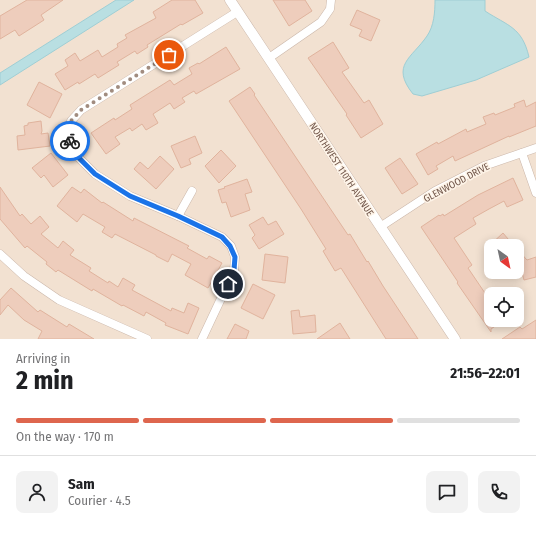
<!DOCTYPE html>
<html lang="en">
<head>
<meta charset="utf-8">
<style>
	body { margin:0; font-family:"Fira Sans Condensed",sans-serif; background:#f2f2f2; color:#202124; height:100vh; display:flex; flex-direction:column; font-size:15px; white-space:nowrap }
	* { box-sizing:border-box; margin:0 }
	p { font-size:13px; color:#757577 }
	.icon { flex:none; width:22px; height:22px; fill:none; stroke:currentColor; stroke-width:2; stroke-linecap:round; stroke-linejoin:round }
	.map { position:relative; height:339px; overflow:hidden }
	.panel { display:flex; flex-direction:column; background:#fff; flex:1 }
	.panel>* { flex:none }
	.needle { width:26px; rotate:147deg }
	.tools { position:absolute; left:484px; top:239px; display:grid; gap:8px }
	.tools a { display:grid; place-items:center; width:40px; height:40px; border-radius:8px; background:#fff; box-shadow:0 2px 10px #0003; font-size:20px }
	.pin { position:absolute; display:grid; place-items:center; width:34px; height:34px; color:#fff; margin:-17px; border:2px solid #fff; border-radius:50%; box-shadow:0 1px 4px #0007 }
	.courier { position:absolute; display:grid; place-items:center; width:40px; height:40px; margin:-20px; border:3px solid #1a73e8; border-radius:50%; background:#fff; color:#222; box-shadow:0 1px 5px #0007 }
	.headline em { font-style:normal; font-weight:700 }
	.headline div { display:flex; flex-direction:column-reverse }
	.headline { display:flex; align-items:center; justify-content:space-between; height:68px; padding:0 16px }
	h1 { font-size:26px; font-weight:700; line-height:30px }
	.bar { display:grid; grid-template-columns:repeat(4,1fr); gap:6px 4px; align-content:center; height:48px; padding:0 16px }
	.bar i { height:5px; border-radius:3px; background:#e0e0e0 }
	.bar .active { background:#de664e }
	.bar p { grid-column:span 4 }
	.line { display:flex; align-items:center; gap:10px; padding:0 16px; border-top:1px solid #e0e0e0 }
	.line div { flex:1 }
	.round { display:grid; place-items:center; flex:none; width:42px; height:42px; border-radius:8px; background:#f2f2f2 }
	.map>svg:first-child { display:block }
	.residential { fill:#f2e1d1; fill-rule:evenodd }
	.water { fill:#b9dfe2; stroke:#9fced4 }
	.building { fill:#eecdbc; stroke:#e0b39d }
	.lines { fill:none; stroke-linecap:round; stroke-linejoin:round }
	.minor-casing { stroke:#cbb7aa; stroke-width:9 }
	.tertiary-casing { stroke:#cbb7aa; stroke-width:11 }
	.minor { stroke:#fff; stroke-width:8 }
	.tertiary { stroke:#fff; stroke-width:10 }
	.done { stroke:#a18c7f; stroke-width:4; stroke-dasharray:0 7.2 }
	.route { stroke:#1a73e8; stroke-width:5 }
	.labels { text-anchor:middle; stroke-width:3; stroke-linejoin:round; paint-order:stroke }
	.street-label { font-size:10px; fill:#71564a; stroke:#fef4e8 }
</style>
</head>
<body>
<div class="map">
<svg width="536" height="339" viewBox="0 0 536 339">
	<rect width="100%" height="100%" fill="#fbf0e2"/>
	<!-- residential -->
	<path class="residential" d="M0 0H536V339H0ZM491 246H517V272H491ZM491 294H517V320H491Z"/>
	<!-- water -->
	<g class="water">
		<polygon points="116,0 134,0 0,85 0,73"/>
		<path d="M435 0H485V11C508 26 522 27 529 57L476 80 422 96 413 94C390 65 412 58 427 36 434 26 435 12 435 0Z"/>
	</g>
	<!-- building -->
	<g class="building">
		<polygon points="27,0 63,0 41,15 44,20 19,36 15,30 0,39 0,16"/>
		<polygon points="172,0 195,0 203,13 182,25 181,24 147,45 148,47 137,54 135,51 117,62 119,65 98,78 95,74 79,84 78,82 65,90 55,74 68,66 65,60 75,53 80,61 98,50 102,57 118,47 117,44 127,38 125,35 156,18 153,12"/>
		<polygon points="273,0 305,0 312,11 289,26"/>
		<polygon points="357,10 380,20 371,41 359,36 362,30 350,25"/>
		<polygon points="333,42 349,68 342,72 364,103 369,100 383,124 361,138 346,115 347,114 308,58"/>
		<polygon points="226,47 240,69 196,94 194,91 182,98 185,102 174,109 170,103 153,114 158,123 146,130 142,124 132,131 130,128 115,137 120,144 106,154 91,133 114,118 115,120 132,109 130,105 170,80 174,85 192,74 189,68 198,63 199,64"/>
		<polygon points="39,82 62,94 50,118 27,105"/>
		<polygon points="250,87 255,94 254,95 348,235 350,234 367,262 368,261 383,286 418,339 386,339 341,268 335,271 323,251 326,249 301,209 229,101"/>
		<polygon points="524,100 526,107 536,102 536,126 509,137 509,136 455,161 453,156 436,166 438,169 428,175 416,154 437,142 438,144 466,129 467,132 486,124 483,117 494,113 495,115 515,107 514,104"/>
		<polygon points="41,121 42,131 41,134 48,133 50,146 18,150 17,136 25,135 24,126 28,125 28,123"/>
		<polygon points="195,136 202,153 189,159 191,164 181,168 171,146"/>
		<polygon points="221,150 236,166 219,183 205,166"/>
		<polygon points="51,153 68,175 53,187 44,175 41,178 32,168"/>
		<polygon points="160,156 174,169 156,189 134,169 140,162 148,169"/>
		<polygon points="400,158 418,184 402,194 385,168"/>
		<polygon points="513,178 523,200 507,207 504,201 489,209 473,218 476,224 454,238 472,265 468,268 491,302 491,320 504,320 491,329 491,332 457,283 458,282 421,227 439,215 440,216 443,214 444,216 478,195"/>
		<polygon points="247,179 252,192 245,194 250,210 231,217 226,202 222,203 218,190 225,188 224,187"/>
		<polygon points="0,187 20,216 22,214 31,224 40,216 49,227 41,234 58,248 63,241 74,250 70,255 91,268 89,271 108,283 109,281 118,287 123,278 135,285 132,290 171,311 172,308 184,313 188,303 199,308 188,334 165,325 166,323 146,312 144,316 123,305 122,306 93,289 92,291 58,270 56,272 46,264 47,262 27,246 25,248 0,219"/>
		<polygon points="72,187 81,193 84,189 102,203 103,202 133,221 134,218 189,246 187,248 207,259 209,256 222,263 208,288 185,275 191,264 172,254 168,262 156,256 156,255 115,234 112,238 102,232 105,227 83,214 77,222 57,206"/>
		<polygon points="263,217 268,225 276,221 284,234 259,249 252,238 255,235 249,225"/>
		<polygon points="503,233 514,246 489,246"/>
		<polygon points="517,249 527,260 536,257 536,277 524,280 517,254"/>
		<polygon points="265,254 288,257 285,283 262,280"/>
		<polygon points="253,284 275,295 263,319 241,308"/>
		<polygon points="11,288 38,312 40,310 67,327 69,324 94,339 38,339 42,331 24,320 8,305 0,315 0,300"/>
		<polygon points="299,310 300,317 315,315 316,332 293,334 291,311"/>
		<polygon points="536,320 536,339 502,339 520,327 522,329"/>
		<polygon points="340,323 350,339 317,339"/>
		<polygon points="235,324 249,331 246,339 227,339"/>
	</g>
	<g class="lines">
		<!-- minor casing -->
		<g class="minor-casing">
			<g id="minor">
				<polyline points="269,58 321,22 330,9 331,0"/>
				<polyline points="522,153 536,193"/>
				<polyline points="178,216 192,191"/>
				<polyline points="380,227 435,191 484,166 536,148"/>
				<polyline points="0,254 24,276 59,300 147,339"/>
				<polyline points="202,339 234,271 235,257 231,246 222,237 178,216 130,196 95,174 76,155 68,137 71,121 81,110 237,12"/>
			</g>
		</g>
		<!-- tertiary casing -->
		<g class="tertiary-casing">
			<polyline id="tertiary" points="230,0 455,339"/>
		</g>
		<!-- minor -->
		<use href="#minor" class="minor"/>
		<!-- tertiary -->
		<use href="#tertiary" class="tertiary"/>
	</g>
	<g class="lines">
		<!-- done -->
		<polyline class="done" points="70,141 68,137 71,121 81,110 169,55"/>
		<!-- route -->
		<polyline class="route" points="70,141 76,155 95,174 130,196 178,216 222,237 230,246 235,257 234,270 228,284"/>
	</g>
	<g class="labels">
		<!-- street labels -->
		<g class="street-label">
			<text transform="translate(342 169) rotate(57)" y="4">NORTHWEST 110TH AVENUE</text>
			<text transform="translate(456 182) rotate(-28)" y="4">GLENWOOD DRIVE</text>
		</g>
	</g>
</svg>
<div class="tools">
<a><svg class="needle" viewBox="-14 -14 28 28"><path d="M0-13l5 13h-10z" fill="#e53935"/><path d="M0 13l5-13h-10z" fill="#757577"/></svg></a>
<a><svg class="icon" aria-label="locate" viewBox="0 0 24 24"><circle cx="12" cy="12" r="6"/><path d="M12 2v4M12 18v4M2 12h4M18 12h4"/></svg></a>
</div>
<div class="pin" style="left:169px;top:55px;background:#ea580c"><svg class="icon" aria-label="bag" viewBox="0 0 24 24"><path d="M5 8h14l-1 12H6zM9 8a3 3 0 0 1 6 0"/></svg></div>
<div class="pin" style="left:228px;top:284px;background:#1f2937"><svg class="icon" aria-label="home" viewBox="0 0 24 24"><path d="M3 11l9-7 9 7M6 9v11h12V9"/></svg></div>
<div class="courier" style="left:70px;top:141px"><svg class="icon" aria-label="bike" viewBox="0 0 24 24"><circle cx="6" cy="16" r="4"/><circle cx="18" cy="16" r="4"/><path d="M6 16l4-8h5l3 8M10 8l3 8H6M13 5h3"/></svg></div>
</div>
<section class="panel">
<div class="headline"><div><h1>2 min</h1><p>Arriving in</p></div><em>21:56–22:01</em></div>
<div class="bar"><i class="active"></i><i class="active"></i><i class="active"></i><i></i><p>On the way · 170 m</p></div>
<div class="line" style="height:72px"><a class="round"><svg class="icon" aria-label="person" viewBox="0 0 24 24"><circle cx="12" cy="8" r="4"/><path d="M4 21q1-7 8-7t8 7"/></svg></a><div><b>Sam</b><p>Courier · 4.5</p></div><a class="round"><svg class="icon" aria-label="chat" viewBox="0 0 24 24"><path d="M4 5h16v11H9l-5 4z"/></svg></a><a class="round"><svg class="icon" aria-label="phone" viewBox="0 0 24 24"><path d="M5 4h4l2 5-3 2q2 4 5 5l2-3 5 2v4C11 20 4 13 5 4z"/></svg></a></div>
</section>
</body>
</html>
